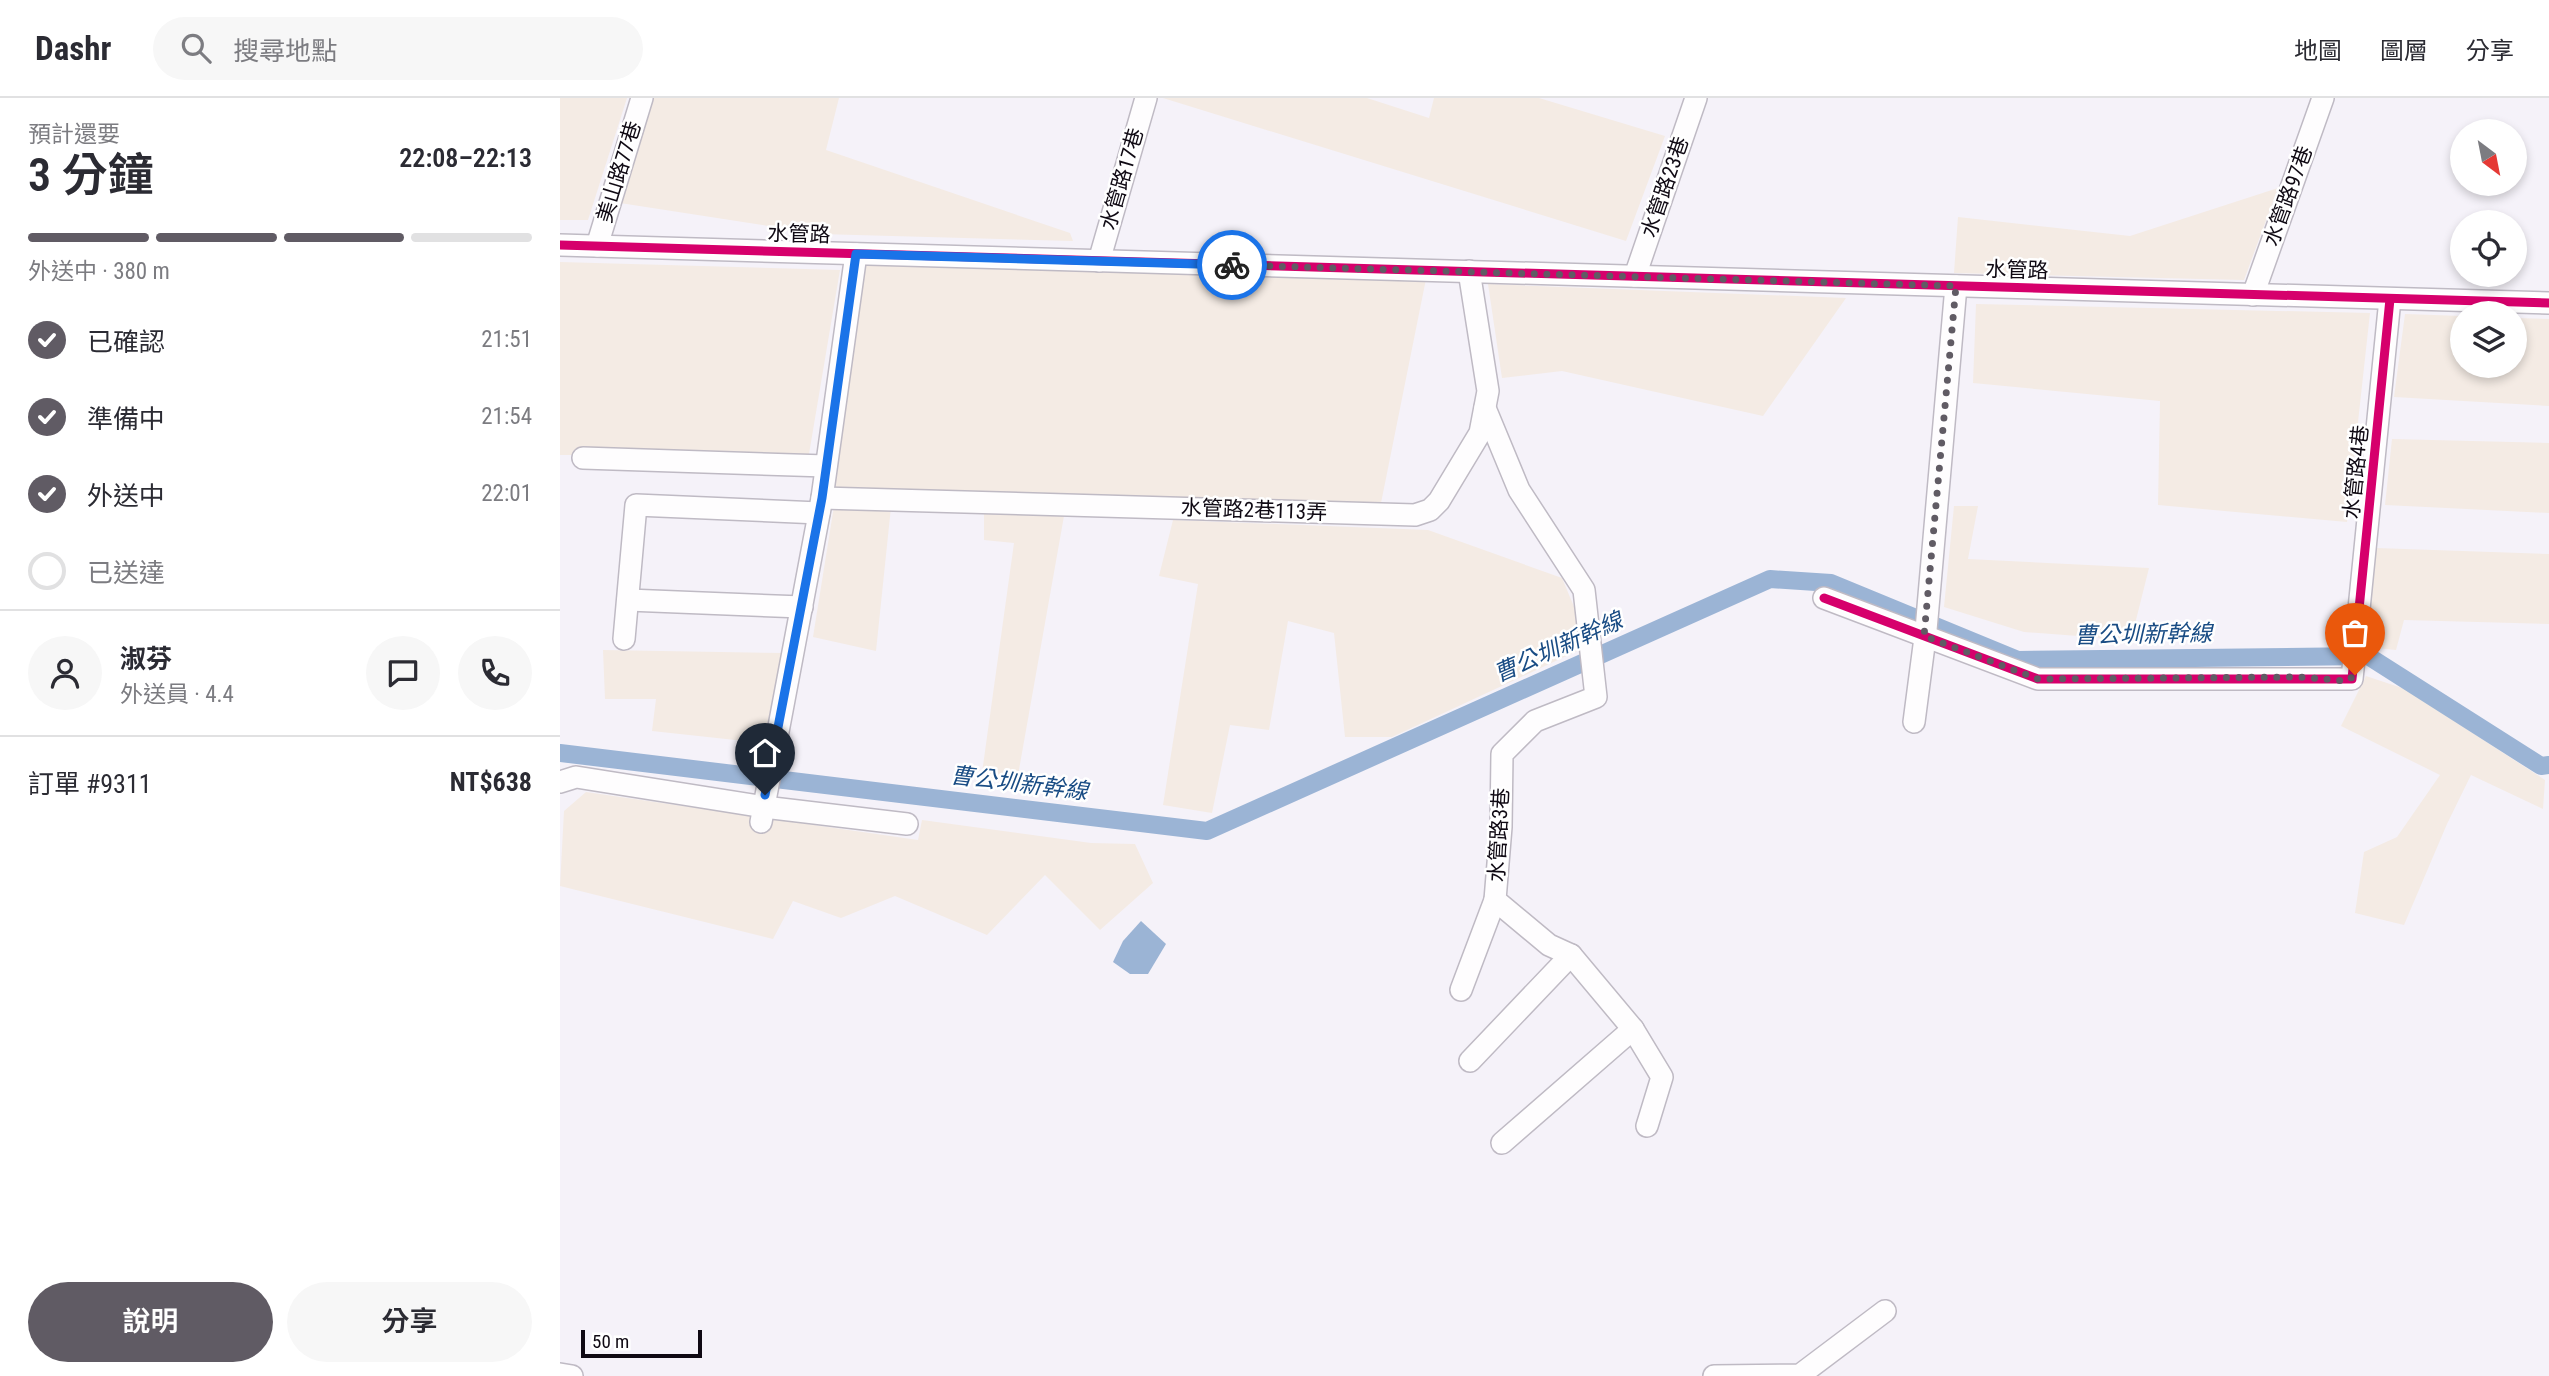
<!DOCTYPE html>
<html lang="zh-TW">
<head>
<meta charset="utf-8">
<style>
	body { margin:0; font-family:"Roboto Condensed","Noto Sans TC",sans-serif; background:#f7f7f7; color:#2b2b33; height:100vh; display:flex; flex-direction:column; font-size:26px; white-space:nowrap }
	* { box-sizing:border-box; margin:0 }
	p { font-size:23px; color:#7c7c81 }
	.icon { flex:none; width:38px; height:38px; fill:none; stroke:currentColor; stroke-width:2; stroke-linecap:round; stroke-linejoin:round }
	.map { position:relative; flex:1; overflow:hidden }
	.details { display:flex; flex-direction:column; background:#fff; width:560px }
	.details>* { flex:none }
	.needle { width:46px; rotate:148deg }
	.tools { position:absolute; left:1890px; top:21px; display:grid; gap:14px }
	.tools a { display:grid; place-items:center; width:77px; height:77px; border-radius:50%; background:#fff; box-shadow:0 4px 10px #0003; font-size:35px }
	.scale { position:absolute; left:21px; bottom:18px; width:121px; box-sizing:border-box; padding-left:7px; border:4px solid #0f0913; border-top:0; font-size:19px; line-height:24px; white-space:nowrap; color:#0f0913; -webkit-text-stroke:5px #fff; paint-order:stroke }
	.pin { position:absolute; display:grid; place-items:center; width:60px; height:60px; color:#fff; margin:-72px -30px; border-radius:50% 50% 50% 0; rotate:-45deg; box-shadow:0 0 7px #0007 }
	.pin .icon { rotate:45deg }
	.courier { position:absolute; display:grid; place-items:center; width:70px; height:70px; margin:-35px; border:5px solid #1a73e8; border-radius:50%; background:#fff; color:#222; box-shadow:0 2px 9px #0007 }
	.head em { font-style:normal; font-weight:600 }
	.head div { display:flex; flex-direction:column-reverse }
	.head { display:flex; align-items:center; justify-content:space-between; height:119px; padding:0 28px }
	h1 { font-size:46px; font-weight:600; line-height:52px }
	.bar { display:grid; grid-template-columns:repeat(4,1fr); gap:10px 7px; align-content:center; height:84px; padding:0 28px }
	.bar i { height:9px; border-radius:5px; background:#e1e1e2 }
	.bar .selected { background:#605b64 }
	.bar p { grid-column:span 4 }
	.line { display:flex; align-items:center; gap:18px; padding:0 28px; border-top:2px solid #e1e1e2 }
	.line div { flex:1 }
	.round { display:grid; place-items:center; flex:none; width:74px; height:74px; border-radius:37px; background:#f7f7f7 }
	ol { padding:0 28px; list-style:none }
	li { display:flex; align-items:center; gap:21px; height:77px }
	li p { margin-inline-start:auto }
	li .icon { padding:7px; border-radius:50%; background:#605b64; color:#fff; stroke-width:4 }
	li:last-child { color:#7c7c81 }
	li i { width:38px; height:38px; border:4px solid #e1e1e2; border-radius:50% }
	.cta { display:flex; gap:14px; margin-top:auto; padding:14px 28px }
	.cta a { flex:1; height:80px; border-radius:42px; background:#605b64; color:#fff; font-size:28px; font-weight:600; line-height:80px; text-align:center }
	.cta a+a { background:#f7f7f7; color:#2b2b33 }
	header { display:flex; align-items:center; gap:42px; box-sizing:border-box; height:98px; padding:0 35px; background:#fff; border-bottom:2px solid #e1e1e2 }
	header strong { font-size:33px }
	nav { display:flex; gap:38px; margin-inline-start:auto; font-size:24px }
	.search { width:490px; height:63px; background:#f7f7f7; display:flex; align-items:center; gap:18px; box-sizing:border-box; padding:0 24px; border-radius:38px; color:#7c7c81; font-size:26px }
	main { display:flex; flex:1; min-height:0 }
	.map>svg:first-child { display:block }
	.industrial { fill:#f4ebe4 }
	.water { fill:#9bb4d5 }
	.lines { fill:none; stroke-linecap:round; stroke-linejoin:round }
	.canal { stroke:#9bb4d5; stroke-width:18 }
	.minor-casing { stroke:#bfbac4; stroke-width:24 }
	.minor { stroke:#fefdfe; stroke-width:21 }
	.cycleway-casing { stroke:#fff; stroke-width:13 }
	.cycleway { stroke:#d6006c; stroke-width:9 }
	.done { stroke:#605b64; stroke-width:7; stroke-dasharray:0 12.6 }
	.route { stroke:#1a73e8; stroke-width:9 }
	.labels { text-anchor:middle; stroke-width:5; stroke-linejoin:round; paint-order:stroke }
	.street-label { font-size:21px; fill:#0f0913; stroke:#fff }
	.water-label { font-size:23px; font-style:italic; fill:#194c84; stroke:#fff }
</style>
</head>
<body>
<header>
<strong>Dashr</strong>
<div class="search"><svg class="icon" aria-label="search" viewBox="0 0 24 24"><circle cx="10" cy="10" r="6"/><path d="M15 15l6 6"/></svg>搜尋地點</div>
<nav><a>地圖</a><a>圖層</a><a>分享</a></nav>
</header>
<main>
<section class="details">
<div class="head"><div><h1>3 分鐘</h1><p>預計還要</p></div><em>22:08–22:13</em></div>
<div class="bar"><i class="selected"></i><i class="selected"></i><i class="selected"></i><i></i><p>外送中 · 380 m</p></div>
<ol>
<li><svg class="icon" aria-label="check" viewBox="0 0 24 24"><path d="M5 12l5 5 9-10"/></svg>已確認<p>21:51</p></li>
<li><svg class="icon" aria-label="check" viewBox="0 0 24 24"><path d="M5 12l5 5 9-10"/></svg>準備中<p>21:54</p></li>
<li><svg class="icon" aria-label="check" viewBox="0 0 24 24"><path d="M5 12l5 5 9-10"/></svg>外送中<p>22:01</p></li>
<li><i></i>已送達</li>
</ol>
<div class="line" style="height:126px"><a class="round"><svg class="icon" aria-label="person" viewBox="0 0 24 24"><circle cx="12" cy="8" r="4"/><path d="M4 21q1-7 8-7t8 7"/></svg></a><div><b>淑芬</b><p>外送員 · 4.4</p></div><a class="round"><svg class="icon" aria-label="chat" viewBox="0 0 24 24"><path d="M4 5h16v11H9l-5 4z"/></svg></a><a class="round"><svg class="icon" aria-label="phone" viewBox="0 0 24 24"><path d="M5 4h4l2 5-3 2q2 4 5 5l2-3 5 2v4C11 20 4 13 5 4z"/></svg></a></div>
<div class="line" style="height:91px"><div>訂單 #9311</div><b>NT$638</b></div>
<div class="cta"><a>說明</a><a>分享</a></div>
</section>
<div class="map">
<svg width="1989" height="1278" viewBox="0 0 1989 1278">
	<rect width="100%" height="100%" fill="#f5f2f9"/>
	<!-- industrial -->
	<g class="industrial">
		<polygon points="0,0 67,0 28,122 0,122"/>
		<polygon points="93,0 279,0 266,52 510,135 513,143 260,136 60,105"/>
		<polygon points="603,0 807,0 869,20 874,0 979,0 1105,38 1066,143"/>
		<polygon points="1718,90 1684,182 1394,175 1398,119 1570,138"/>
		<polygon points="0,164 280,172 249,356 0,357"/>
		<polygon points="306,166 866,181 821,405 272,392"/>
		<polygon points="928,186 1286,200 1203,318 1002,273 942,280"/>
		<polygon points="1416,206 1810,215 1787,424 1598,407 1600,303 1413,285"/>
		<polygon points="1845,216 1902,218 1902,268 1955,268 1955,220 1989,221 1989,308 1834,299"/>
		<polygon points="1832,341 1989,345 1989,415 1825,407"/>
		<polygon points="274,408 331,409 316,553 253,539"/>
		<polygon points="1394,408 1418,408 1408,461 1589,470 1571,542 1464,534 1384,509"/>
		<polygon points="424,416 504,418 457,683 421,682 454,445 424,442"/>
		<polygon points="613,422 868,432 1002,480 1030,547 832,639 785,639 774,535 728,523 709,632 670,627 652,715 603,707 638,486 599,478"/>
		<polygon points="1816,450 1989,456 1989,526 1844,522 1836,552 1807,549"/>
		<polygon points="43,552 223,555 203,645 92,633 96,601 45,601"/>
		<polygon points="1806,578 1845,591 1985,682 1983,711 1911,677 1887,726 1844,827 1795,815 1804,754 1837,739 1880,677 1781,628"/>
		<polygon points="26,694 358,742 362,722 531,745 575,746 593,785 540,832 485,777 427,837 335,798 281,820 233,803 213,841 0,788 4,713"/>
	</g>
	<!-- water -->
	<polygon class="water" points="581,823 606,846 588,876 570,876 553,864 563,843"/>
	<g class="lines">
		<!-- canal -->
		<polyline class="canal" points="0,655 647,733 1210,481 1271,485 1458,562 1808,558 1981,668 1989,667"/>
		<!-- minor casing -->
		<g class="minor-casing">
			<g id="minor">
				<polyline points="0,147 1989,205"/>
				<polyline points="37,148 82,0"/>
				<polyline points="539,163 586,0"/>
				<polyline points="1075,178 1136,0"/>
				<polyline points="1693,197 1763,0"/>
				<polyline points="925,310 959,392 1024,492 1036,599 975,623 942,656 941,729 935,802 989,847 1011,857 1073,931 1102,979 1087,1028"/>
				<polyline points="23,360 266,368"/>
				<polyline points="262,400 855,417 870,412 879,403 920,335 928,293 909,173"/>
				<polyline points="1264,500 1478,581 1792,581 1830,201"/>
				<polyline points="68,502 242,509"/>
				<polyline points="64,541 76,407 259,415"/>
				<polyline points="1354,624 1366,532 1396,188"/>
				<polyline points="0,684 16,679 204,709 347,726"/>
				<polyline points="201,724 262,400 296,156"/>
				<polyline points="901,892 935,802"/>
				<polyline points="910,963 1011,857"/>
				<polyline points="942,1045 1073,931"/>
				<polyline points="0,1276 12,1278"/>
				<polyline points="1154,1278 1240,1277 1325,1213"/>
			</g>
		</g>
		<!-- minor -->
		<use href="#minor" class="minor"/>
		<!-- cycleway casing -->
		<g class="cycleway-casing">
			<g id="cycleway">
				<polyline points="0,147 1989,205"/>
				<polyline points="1264,500 1478,581 1792,581 1830,201"/>
			</g>
		</g>
		<!-- cycleway -->
		<use href="#cycleway" class="cycleway"/>
	</g>
	<g class="lines">
		<!-- done -->
		<polyline class="done" points="672,167 1396,188 1364,538 1478,581 1739,579 1787,583 1795,577"/>
		<!-- route -->
		<polyline class="route" points="205,697 262,400 296,156 672,167"/>
	</g>
	<g class="labels">
		<!-- street labels -->
		<g class="street-label">
			<text transform="translate(59 74) rotate(-73)" y="7">美山路77巷</text>
			<text transform="translate(562 81) rotate(-74)" y="7">水管路17巷</text>
			<text transform="translate(1105 89) rotate(-71)" y="7">水管路23巷</text>
			<text transform="translate(1728 98) rotate(-70)" y="7">水管路97巷</text>
			<text transform="translate(239 136) rotate(2)" y="7">水管路</text>
			<text transform="translate(1457 172) rotate(2)" y="7">水管路</text>
			<text transform="translate(1796 374) rotate(-84)" y="7">水管路4巷</text>
			<text transform="translate(694 412) rotate(2)" y="7">水管路2巷113弄</text>
			<text transform="translate(939 737) rotate(-87)" y="7">水管路3巷</text>
		</g>
		<!-- water labels -->
		<g class="water-label">
			<text transform="translate(1583 536) rotate(-1)" y="8">曹公圳新幹線</text>
			<text transform="translate(998 549) rotate(-24)" y="8">曹公圳新幹線</text>
			<text transform="translate(459 685) rotate(7)" y="8">曹公圳新幹線</text>
		</g>
	</g>
</svg>
<div class="tools">
<a><svg class="needle" viewBox="-14 -14 28 28"><path d="M0-13l5 13h-10z" fill="#e53935"/><path d="M0 13l5-13h-10z" fill="#7c7c81"/></svg></a>
<a><svg class="icon" aria-label="locate" viewBox="0 0 24 24"><circle cx="12" cy="12" r="6"/><path d="M12 2v4M12 18v4M2 12h4M18 12h4"/></svg></a>
<a><svg class="icon" aria-label="layers" viewBox="0 0 24 24"><path d="M12 4l9 5-9 5-9-5zM3 14l9 5 9-5"/></svg></a>
</div>
<div class="scale">50 m</div>
<div class="pin" style="left:1795px;top:577px;background:#ea580c"><svg class="icon" aria-label="bag" viewBox="0 0 24 24"><path d="M5 8h14l-1 12H6zM9 8a3 3 0 0 1 6 0"/></svg></div>
<div class="pin" style="left:205px;top:697px;background:#1f2937"><svg class="icon" aria-label="home" viewBox="0 0 24 24"><path d="M3 11l9-7 9 7M6 9v11h12V9"/></svg></div>
<div class="courier" style="left:672px;top:167px"><svg class="icon" aria-label="bike" viewBox="0 0 24 24"><circle cx="6" cy="16" r="4"/><circle cx="18" cy="16" r="4"/><path d="M6 16l4-8h5l3 8M10 8l3 8H6M13 5h3"/></svg></div>
</div>
</main>
</body>
</html>
